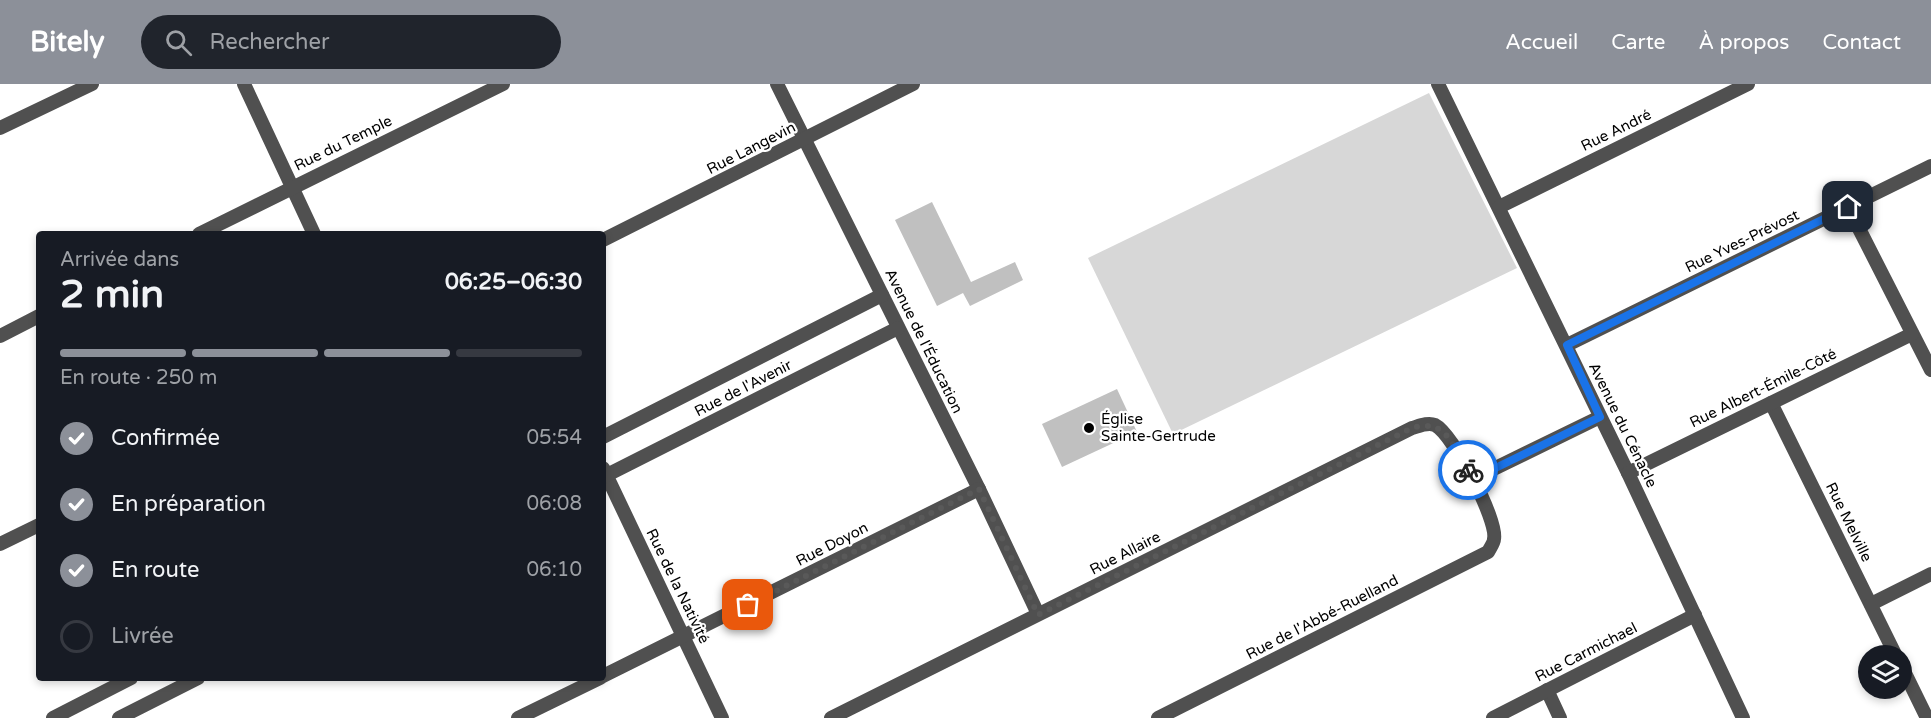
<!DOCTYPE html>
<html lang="fr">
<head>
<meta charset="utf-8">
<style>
	body { margin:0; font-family:"Varela Round",sans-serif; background:#20242c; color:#f1f3f6; height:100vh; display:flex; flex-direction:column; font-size:22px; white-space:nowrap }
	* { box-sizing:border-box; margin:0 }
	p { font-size:20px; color:#9ea1a6 }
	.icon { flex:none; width:33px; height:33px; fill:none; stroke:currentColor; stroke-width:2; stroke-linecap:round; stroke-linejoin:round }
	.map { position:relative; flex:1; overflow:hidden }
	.sheet { position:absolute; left:36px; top:147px; width:570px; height:450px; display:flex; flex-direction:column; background:#171b24; border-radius:6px; box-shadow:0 3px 9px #0003 }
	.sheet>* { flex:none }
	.buttons { position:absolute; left:1858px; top:561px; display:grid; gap:12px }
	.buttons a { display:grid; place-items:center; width:54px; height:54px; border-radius:50%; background:#171b24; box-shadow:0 3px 9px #0003; font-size:30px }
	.pin { position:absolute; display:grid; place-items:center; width:51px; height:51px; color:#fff; margin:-26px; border-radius:12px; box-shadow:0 3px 9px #0006 }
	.courier { position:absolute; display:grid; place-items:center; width:60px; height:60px; margin:-30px; border:4px solid #1a73e8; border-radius:50%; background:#fff; color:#222; box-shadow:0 2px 8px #0007 }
	.head em { font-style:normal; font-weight:700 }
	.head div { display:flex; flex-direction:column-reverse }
	.head { display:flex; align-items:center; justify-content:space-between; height:102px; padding:0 24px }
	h1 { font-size:39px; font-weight:700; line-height:45px }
	.bar { display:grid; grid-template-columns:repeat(4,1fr); gap:9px 6px; align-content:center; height:72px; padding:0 24px }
	.bar i { height:8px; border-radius:4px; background:#363941 }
	.bar .selected { background:#8c9099 }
	.bar p { grid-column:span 4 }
	ol { padding:0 24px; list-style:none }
	li { display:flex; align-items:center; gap:18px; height:66px }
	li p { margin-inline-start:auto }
	li .icon { padding:6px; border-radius:50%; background:#8c9099; color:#fff; stroke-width:4 }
	li:last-child { color:#9ea1a6 }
	li i { width:33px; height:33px; border:3px solid #363941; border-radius:50% }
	header { display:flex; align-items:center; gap:36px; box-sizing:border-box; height:84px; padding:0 30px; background:#8c9099; color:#fff }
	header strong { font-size:28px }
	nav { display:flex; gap:33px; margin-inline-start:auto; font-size:21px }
	.search { width:420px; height:54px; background:#20242c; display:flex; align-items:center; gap:15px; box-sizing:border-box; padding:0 21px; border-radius:33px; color:#9ea1a6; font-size:22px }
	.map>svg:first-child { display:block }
	.green { fill:#d7d7d7 }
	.building { fill:#c0c0c0 }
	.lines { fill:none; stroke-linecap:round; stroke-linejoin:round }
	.minor { stroke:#505050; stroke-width:14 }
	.done { stroke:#595959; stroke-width:6; stroke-dasharray:0 10.8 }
	.route { stroke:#1a73e8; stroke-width:8 }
	.poi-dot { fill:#000; stroke:#fff; stroke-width:2 }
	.labels { text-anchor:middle; stroke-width:4.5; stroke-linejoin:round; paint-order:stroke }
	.street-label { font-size:15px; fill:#000; stroke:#fff }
	.poi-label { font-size:15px; fill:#000; stroke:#fff; text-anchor:start }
</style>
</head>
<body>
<header>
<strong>Bitely</strong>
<div class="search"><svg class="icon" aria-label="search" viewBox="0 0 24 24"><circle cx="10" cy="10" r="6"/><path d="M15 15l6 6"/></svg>Rechercher</div>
<nav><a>Accueil</a><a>Carte</a><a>À propos</a><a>Contact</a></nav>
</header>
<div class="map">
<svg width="1931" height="634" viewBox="0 0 1931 634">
	<rect width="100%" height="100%" fill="#fff"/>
	<!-- green -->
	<polygon class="green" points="1429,9 1517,184 1173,350 1088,174"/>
	<!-- building -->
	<g class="building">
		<polygon points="932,118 971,198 1015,178 1023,196 970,222 963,209 937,222 895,136"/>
		<polygon points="1117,305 1137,348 1062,383 1042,340"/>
	</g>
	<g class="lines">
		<!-- minor -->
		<g class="minor">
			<polyline points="244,0 314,150"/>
			<polyline points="777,0 979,405 1038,530"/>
			<polyline points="1438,0 1628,389 1743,634"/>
			<polyline points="0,44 92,0"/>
			<polyline points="1499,123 1748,0"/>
			<polyline points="1848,123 1931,286"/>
			<polyline points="199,150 503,0"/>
			<polyline points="603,156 913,0"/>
			<polyline points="0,252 39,232"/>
			<polyline points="1567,261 1931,82"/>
			<polyline points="1771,319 1896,572"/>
			<polyline points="603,353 882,211"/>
			<polyline points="603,384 722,634"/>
			<polyline points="1628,389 1912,250"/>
			<polyline points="603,393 898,244"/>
			<polyline points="1473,395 1600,333"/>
			<polyline points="0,460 39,441"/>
			<polyline points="1871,520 1931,490"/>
			<polyline points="1902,583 1927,634"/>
			<polyline points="603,592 979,405"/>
			<polyline points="1547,606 1560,634"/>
			<polyline points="53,634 131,594"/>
			<polyline points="119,634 198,594"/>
			<polyline points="518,634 600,594"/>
			<path d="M831 634 1412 344C1419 342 1428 338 1435 341 1453 350 1498 436 1494 455 1494 459 1490 464 1488 468L1158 634"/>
			<polyline points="1493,634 1695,531"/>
		</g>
	</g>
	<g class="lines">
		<!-- done -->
		<path class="done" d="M748 521 979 405 1038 531 1412 344C1446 334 1452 361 1468 386"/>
		<!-- route -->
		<polyline class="route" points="1468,386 1473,395 1600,333 1567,261 1848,123"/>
	</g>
	<!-- markers -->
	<circle class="poi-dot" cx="1089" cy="344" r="6"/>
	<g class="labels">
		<!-- street labels -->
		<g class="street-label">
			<text transform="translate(1616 46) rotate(-26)" y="5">Rue André</text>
			<text transform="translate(343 59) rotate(-26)" y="5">Rue du Temple</text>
			<text transform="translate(751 64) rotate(-27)" y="5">Rue Langevin</text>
			<text transform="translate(1742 157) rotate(-26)" y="5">Rue Yves-Prévost</text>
			<text transform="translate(924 257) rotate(64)" y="5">Avenue de l'Éducation</text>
			<text transform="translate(743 304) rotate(-27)" y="5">Rue de l'Avenir</text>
			<text transform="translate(1763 304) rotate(-26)" y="5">Rue Albert-Émile-Côté</text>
			<text transform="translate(1623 341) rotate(64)" y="5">Avenue du Cénacle</text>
			<text transform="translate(1849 438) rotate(64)" y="5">Rue Melville</text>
			<text transform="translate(832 460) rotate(-27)" y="5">Rue Doyon</text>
			<text transform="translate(1125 469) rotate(-27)" y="5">Rue Allaire</text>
			<text transform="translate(678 502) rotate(64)" y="5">Rue de la Nativité</text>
			<text transform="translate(1322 533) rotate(-27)" y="5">Rue de l'Abbé-Ruelland</text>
			<text transform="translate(1586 568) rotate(-27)" y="5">Rue Carmichael</text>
		</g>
		<!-- poi labels -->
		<g class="poi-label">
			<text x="1101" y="340">Église<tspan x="1101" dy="17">Sainte-Gertrude</tspan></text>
		</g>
	</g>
</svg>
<div class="buttons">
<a><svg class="icon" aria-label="layers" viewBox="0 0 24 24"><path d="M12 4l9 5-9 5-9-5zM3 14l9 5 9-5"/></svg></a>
</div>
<div class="pin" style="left:748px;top:521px;background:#ea580c"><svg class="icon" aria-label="bag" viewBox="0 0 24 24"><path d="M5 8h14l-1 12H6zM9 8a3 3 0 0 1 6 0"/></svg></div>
<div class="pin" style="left:1848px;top:123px;background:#1f2937"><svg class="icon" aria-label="home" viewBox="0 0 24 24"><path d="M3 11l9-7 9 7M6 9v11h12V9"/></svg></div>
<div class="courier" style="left:1468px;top:386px"><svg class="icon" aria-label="bike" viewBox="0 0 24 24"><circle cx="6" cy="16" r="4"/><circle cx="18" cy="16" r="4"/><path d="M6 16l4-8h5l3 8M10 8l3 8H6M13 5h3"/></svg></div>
<section class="sheet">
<div class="head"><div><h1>2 min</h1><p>Arrivée dans</p></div><em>06:25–06:30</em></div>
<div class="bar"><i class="selected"></i><i class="selected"></i><i class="selected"></i><i></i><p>En route · 250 m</p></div>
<ol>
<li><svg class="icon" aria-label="check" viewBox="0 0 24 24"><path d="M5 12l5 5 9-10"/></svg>Confirmée<p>05:54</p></li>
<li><svg class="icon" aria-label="check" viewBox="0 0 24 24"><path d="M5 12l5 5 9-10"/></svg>En préparation<p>06:08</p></li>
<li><svg class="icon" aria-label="check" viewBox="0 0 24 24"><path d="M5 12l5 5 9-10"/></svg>En route<p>06:10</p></li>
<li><i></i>Livrée</li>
</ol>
</section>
</div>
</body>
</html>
